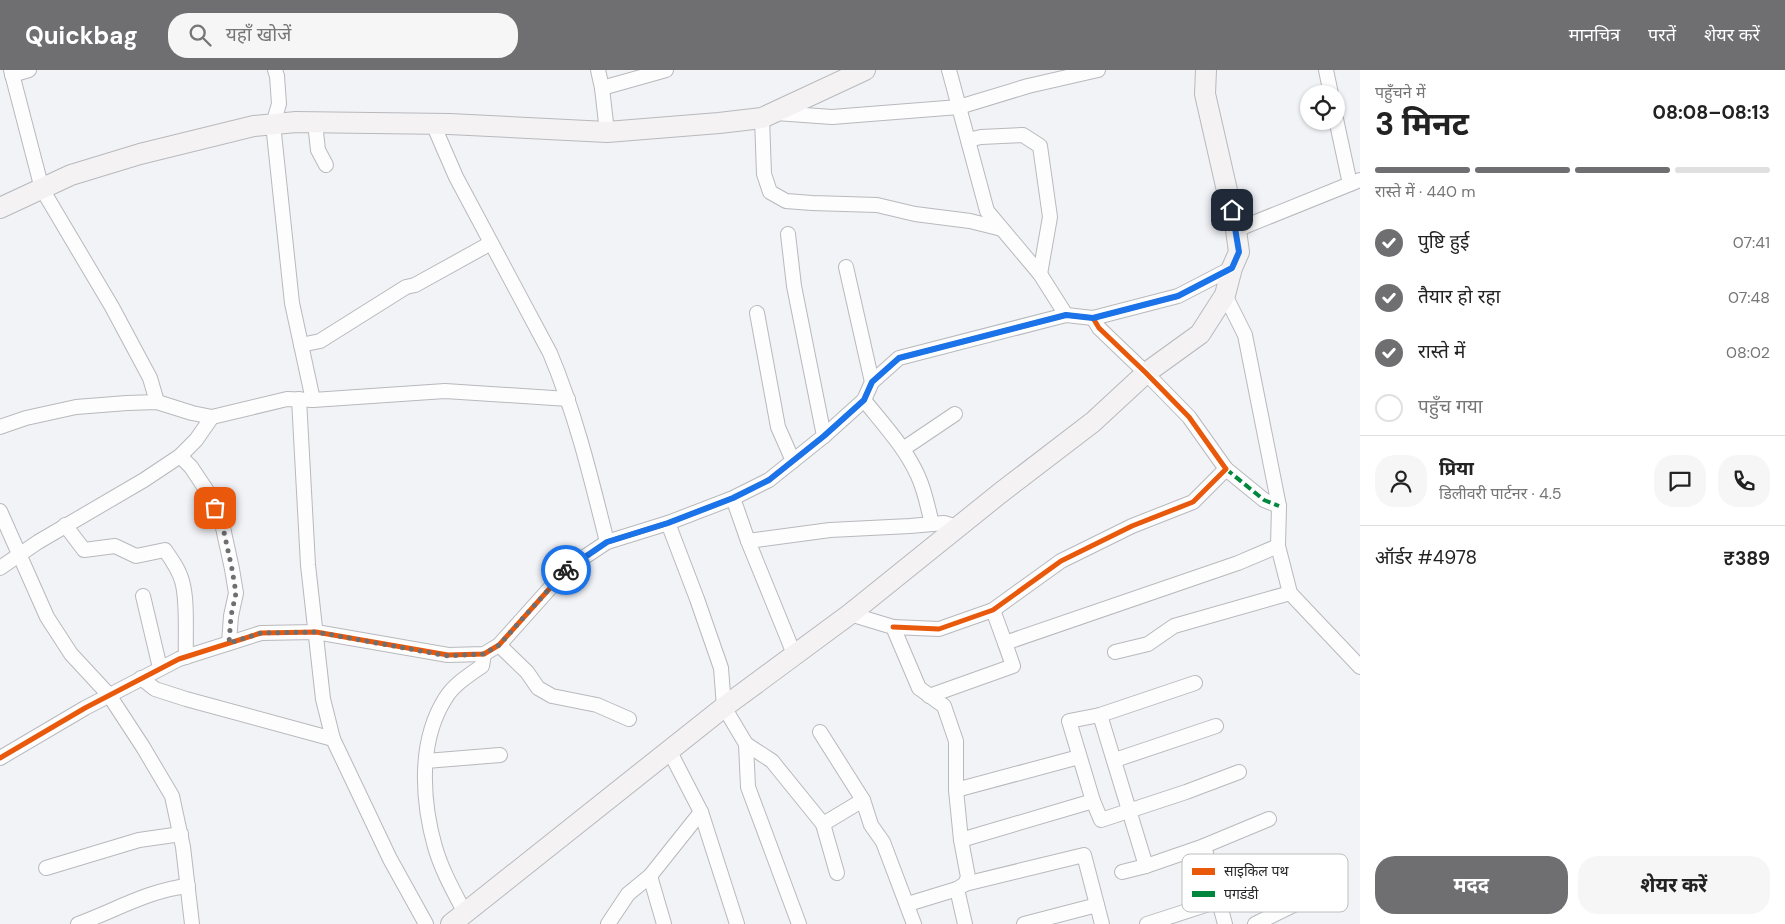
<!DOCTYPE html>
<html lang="hi">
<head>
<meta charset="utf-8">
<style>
	body { margin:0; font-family:"DM Sans","Noto Sans Devanagari",sans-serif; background:#f6f6f6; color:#222; height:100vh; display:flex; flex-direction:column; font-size:19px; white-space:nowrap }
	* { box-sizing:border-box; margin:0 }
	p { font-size:16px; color:#767676 }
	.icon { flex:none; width:28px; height:28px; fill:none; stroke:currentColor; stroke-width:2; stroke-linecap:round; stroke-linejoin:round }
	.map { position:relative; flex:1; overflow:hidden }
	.side { display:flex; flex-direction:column; background:#fff; width:425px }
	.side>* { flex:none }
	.fabs { position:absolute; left:1300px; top:15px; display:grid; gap:10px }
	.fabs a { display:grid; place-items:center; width:45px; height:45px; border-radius:50%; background:#fff; box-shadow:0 1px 4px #0004; font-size:25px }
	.pin { position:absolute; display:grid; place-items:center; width:42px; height:42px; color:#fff; margin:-21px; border-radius:10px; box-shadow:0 2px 8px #0006 }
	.courier { position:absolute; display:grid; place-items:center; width:50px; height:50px; margin:-25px; border:4px solid #1a73e8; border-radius:50%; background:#fff; color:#222; box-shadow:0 1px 6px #0007 }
	.head em { font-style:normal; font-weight:700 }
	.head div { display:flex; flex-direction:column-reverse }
	.head { display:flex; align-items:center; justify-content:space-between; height:85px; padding:0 15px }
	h1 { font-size:32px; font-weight:700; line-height:38px }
	.bar { display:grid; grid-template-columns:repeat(4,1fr); gap:8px 5px; align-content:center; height:60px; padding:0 15px }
	.bar i { height:6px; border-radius:4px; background:#e0e0e0 }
	.bar .selected { background:#6f6f72 }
	.bar p { grid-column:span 4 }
	.line { display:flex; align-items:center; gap:12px; padding:0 15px; border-top:1px solid #e0e0e0 }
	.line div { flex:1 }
	.round { display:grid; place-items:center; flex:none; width:52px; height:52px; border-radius:20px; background:#f6f6f6 }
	ol { padding:0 15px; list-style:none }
	li { display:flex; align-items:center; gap:15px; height:55px }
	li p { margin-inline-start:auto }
	li .icon { padding:5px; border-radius:50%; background:#6f6f72; color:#fff; stroke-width:4 }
	li:last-child { color:#767676 }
	li i { width:28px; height:28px; border:2px solid #e0e0e0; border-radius:50% }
	.primary-button { display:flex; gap:10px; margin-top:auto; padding:10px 15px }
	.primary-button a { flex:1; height:58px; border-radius:20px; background:#6f6f72; color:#fff; font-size:20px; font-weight:700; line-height:58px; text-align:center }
	.primary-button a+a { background:#f6f6f6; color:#222 }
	header { display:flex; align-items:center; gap:30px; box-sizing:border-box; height:70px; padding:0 25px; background:#6f6f72; color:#fff }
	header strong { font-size:24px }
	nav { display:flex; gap:28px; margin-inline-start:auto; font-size:18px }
	.search { width:350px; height:45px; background:#f6f6f6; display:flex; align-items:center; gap:12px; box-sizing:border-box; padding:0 18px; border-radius:20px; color:#767676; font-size:19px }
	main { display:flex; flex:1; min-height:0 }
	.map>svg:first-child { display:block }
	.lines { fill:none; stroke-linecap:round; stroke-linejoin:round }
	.street-casing { stroke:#b8b9bc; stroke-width:16 }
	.secondary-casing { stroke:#b8b9bc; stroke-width:22 }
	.street { stroke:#fdfdfe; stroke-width:14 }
	.secondary { stroke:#f4f2f3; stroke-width:20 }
	.quiet { stroke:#00873e; stroke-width:4; stroke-dasharray:8 4; stroke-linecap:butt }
	.cycleway-casing { stroke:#fff; stroke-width:8 }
	.cycleway { stroke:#e8590c; stroke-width:5 }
	.done { stroke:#6f6f72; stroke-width:5; stroke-dasharray:0 9 }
	.route { stroke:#1a73e8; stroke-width:6 }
	.key { fill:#fff; stroke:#bebebf; stroke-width:1 }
	.key-label { font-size:14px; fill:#28282a }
</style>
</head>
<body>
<header>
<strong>Quickbag</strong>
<div class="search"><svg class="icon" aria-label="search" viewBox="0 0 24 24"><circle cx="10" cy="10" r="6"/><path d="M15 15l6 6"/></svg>यहाँ खोजें</div>
<nav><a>मानचित्र</a><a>परतें</a><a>शेयर करें</a></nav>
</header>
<main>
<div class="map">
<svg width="1360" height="854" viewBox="0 0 1360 854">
	<rect width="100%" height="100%" fill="#f2f3f7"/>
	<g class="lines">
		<!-- street casing -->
		<g class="street-casing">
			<g id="street">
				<polyline points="11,0 42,119 112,237 150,308 157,332"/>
				<polyline points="275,0 277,6 279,34 273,54 292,233 313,330"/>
				<polyline points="598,0 602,18 607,62"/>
				<polyline points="949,0 987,141 1040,204 1066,245"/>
				<polyline points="1326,0 1331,24"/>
				<polyline points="12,5 29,0"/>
				<polyline points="602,18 666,0"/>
				<polyline points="776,43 832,47 959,37 1028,16 1098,0"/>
				<polyline points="762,48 764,104 770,122 786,131 812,133 877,135 915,144 970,151 1002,159"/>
				<polyline points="1336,49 1350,114"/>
				<polyline points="315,53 318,80 326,95"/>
				<path d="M433 54 456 107 550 283C576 345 591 408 607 472"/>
				<polyline points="968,70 981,67 1023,65 1040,76 1050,147 1040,204"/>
				<polyline points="1236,160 1360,110"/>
				<polyline points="788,164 794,216 824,366"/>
				<polyline points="846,197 872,312"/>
				<polyline points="1225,225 1245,265 1279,436 1278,476 1290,523 1360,597"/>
				<polyline points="757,243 778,357 793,391"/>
				<polyline points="301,275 320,271 406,217 415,215 491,173"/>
				<polyline points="299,329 308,495 323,629 333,669 390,789 426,854"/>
				<path d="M864 330C883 354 905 377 918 406 925 421 928 438 932 454"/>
				<polyline points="0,357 26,348 76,337 127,333 157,332 192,343 212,347 287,329 313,330 445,321 568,329"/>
				<polyline points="903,379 955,344"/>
				<polyline points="180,386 191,397 209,424 222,453 232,499 236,523 231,546 229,573"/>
				<polyline points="1226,399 1264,430 1279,436"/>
				<polyline points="733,428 748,471 794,584"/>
				<polyline points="0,441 47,547 71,584 109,625 143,677 172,726 183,777 192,854"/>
				<polyline points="668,453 697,529 721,598 724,637 746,674 772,691 823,754 863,730 871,755 883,772 914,854"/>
				<path d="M65 455 84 480 115 476 136 486 165 480C172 490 179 500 182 511 188 531 185 565 186 587"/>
				<polyline points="748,471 830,460 910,456 944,453 957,457"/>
				<polyline points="0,498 38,472 144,410 180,386 196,370 212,347"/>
				<polyline points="143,526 160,598"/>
				<polyline points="993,540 1005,573 1238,493 1278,476"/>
				<polyline points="850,544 893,557 919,618 944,636 956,671 956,720 961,770 968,807 965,814 957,819 965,854"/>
				<polyline points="893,557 939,559 993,540 1061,491 1132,456 1193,432 1226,399 1189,347 1146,303 1099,258 1093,248"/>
				<polyline points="499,575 527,602 538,618 552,626 597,635 629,649"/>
				<polyline points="1115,582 1148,574 1174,556 1290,523"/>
				<polyline points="141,608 155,619 186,629 333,669"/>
				<polyline points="1195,613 1100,645 1069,651 1093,731 1101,750 1186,722 1239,702"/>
				<polyline points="929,626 1013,596 1005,573"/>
				<polyline points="1100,645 1146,796 1204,776 1225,854"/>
				<polyline points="820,662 863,730"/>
				<polyline points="746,674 748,717 799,854"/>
				<polyline points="669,680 701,742 737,854"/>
				<polyline points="0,688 85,638 179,589 261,563 316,562 448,585 484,584 499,575 568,498 607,472 668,453 733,428 769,410 824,366 864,330 872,312 899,288 1066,245 1093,248 1178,226 1232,198"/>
				<polyline points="1115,690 1216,656"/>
				<polyline points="426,691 500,685"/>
				<polyline points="956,720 1079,687"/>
				<polyline points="823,754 837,803"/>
				<polyline points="961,770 1093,731"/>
				<polyline points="1204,776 1269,749"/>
				<polyline points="46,798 139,770 181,764"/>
				<polyline points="1122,802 1146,796"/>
				<polyline points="650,806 664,854"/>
				<polyline points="965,814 1084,785 1102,854"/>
				<polyline points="908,834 957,819"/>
				<path d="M465 843C454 822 442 801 435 777 422 731 418 672 445 629 453 615 469 605 482 596L484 584"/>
				<path d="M78 854C114 841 149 820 188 816"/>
				<polyline points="608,854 628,824 650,806 701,742"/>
				<polyline points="1024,854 1097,835"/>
				<polyline points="1147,854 1218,831 1302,797"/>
				<polyline points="1255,854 1318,823"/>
			</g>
		</g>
		<!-- secondary casing -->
		<g class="secondary-casing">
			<g id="secondary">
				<polyline points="0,138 71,105 140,84 254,56 296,52 449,54 607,62 719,53 762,48 865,0"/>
				<polyline points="451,854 724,637 850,544 999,424 1093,352 1146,303 1200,264 1225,225 1232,198 1239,182 1236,160 1205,24 1206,0"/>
			</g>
		</g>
		<!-- street -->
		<use href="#street" class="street"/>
		<!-- secondary -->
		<use href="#secondary" class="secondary"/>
		<!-- quiet -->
		<polyline class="quiet" points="1226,399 1264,430 1279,436"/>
		<!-- cycleway casing -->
		<g class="cycleway-casing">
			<g id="cycleway">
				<polyline points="893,557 939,559 993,540 1061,491 1132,456 1193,432 1226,399 1189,347 1146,303 1099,258 1093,248"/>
				<polyline points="0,688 85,638 179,589 261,563 316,562 448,585 484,584 499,575 568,498 607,472 668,453 733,428 769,410 824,366 864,330 872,312 899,288 1066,245 1093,248 1178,226 1232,198"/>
			</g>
		</g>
		<!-- cycleway -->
		<use href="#cycleway" class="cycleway"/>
	</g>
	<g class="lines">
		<!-- done -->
		<polyline class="done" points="215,438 222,453 232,499 236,523 231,546 229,573 261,563 316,562 448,586 484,584 499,575 566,500"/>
		<!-- route -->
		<polyline class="route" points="566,500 607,472 668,453 733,428 769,410 824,366 864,330 872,312 899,288 1066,245 1093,248 1178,226 1232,198 1239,182 1232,140"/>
	</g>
	<!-- legend -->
	<rect x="1182" y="784" width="166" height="58" rx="8" class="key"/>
	<rect x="1192" y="798" width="23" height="7" fill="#e8590c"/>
	<rect x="1192" y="821" width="23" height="6" fill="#00873e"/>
	<g class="key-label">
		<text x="1224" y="806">साइकिल पथ</text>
		<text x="1224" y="829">पगडंडी</text>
	</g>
</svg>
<div class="fabs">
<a><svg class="icon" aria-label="locate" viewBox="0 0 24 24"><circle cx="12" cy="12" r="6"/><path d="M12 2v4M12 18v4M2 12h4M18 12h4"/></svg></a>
</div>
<div class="pin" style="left:215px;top:438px;background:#ea580c"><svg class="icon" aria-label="bag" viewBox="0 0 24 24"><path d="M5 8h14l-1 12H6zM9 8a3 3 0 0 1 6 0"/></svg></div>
<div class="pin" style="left:1232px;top:140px;background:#1f2937"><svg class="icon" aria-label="home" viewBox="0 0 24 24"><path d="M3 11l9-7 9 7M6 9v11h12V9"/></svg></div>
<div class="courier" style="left:566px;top:500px"><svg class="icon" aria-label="bike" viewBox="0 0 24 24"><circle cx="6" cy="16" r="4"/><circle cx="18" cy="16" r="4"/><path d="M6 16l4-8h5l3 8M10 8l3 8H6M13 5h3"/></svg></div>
</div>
<section class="side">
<div class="head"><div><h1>3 मिनट</h1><p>पहुँचने में</p></div><em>08:08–08:13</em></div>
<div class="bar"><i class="selected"></i><i class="selected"></i><i class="selected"></i><i></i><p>रास्ते में · 440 m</p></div>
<ol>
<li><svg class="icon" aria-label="check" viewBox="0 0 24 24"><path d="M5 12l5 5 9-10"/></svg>पुष्टि हुई<p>07:41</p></li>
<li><svg class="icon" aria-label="check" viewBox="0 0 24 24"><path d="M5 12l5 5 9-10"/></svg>तैयार हो रहा<p>07:48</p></li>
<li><svg class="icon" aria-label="check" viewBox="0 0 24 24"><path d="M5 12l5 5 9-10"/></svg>रास्ते में<p>08:02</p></li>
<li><i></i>पहुँच गया</li>
</ol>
<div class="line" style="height:90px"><a class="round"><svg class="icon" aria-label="person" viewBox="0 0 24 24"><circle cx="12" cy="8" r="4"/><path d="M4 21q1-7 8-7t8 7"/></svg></a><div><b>प्रिया</b><p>डिलीवरी पार्टनर · 4.5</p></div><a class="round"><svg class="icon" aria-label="chat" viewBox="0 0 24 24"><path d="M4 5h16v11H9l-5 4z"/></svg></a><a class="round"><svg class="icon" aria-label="phone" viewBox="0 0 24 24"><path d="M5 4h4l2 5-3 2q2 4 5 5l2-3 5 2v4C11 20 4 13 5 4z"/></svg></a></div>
<div class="line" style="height:65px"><div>ऑर्डर #4978</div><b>₹389</b></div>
<div class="primary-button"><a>मदद</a><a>शेयर करें</a></div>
</section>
</main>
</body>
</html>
